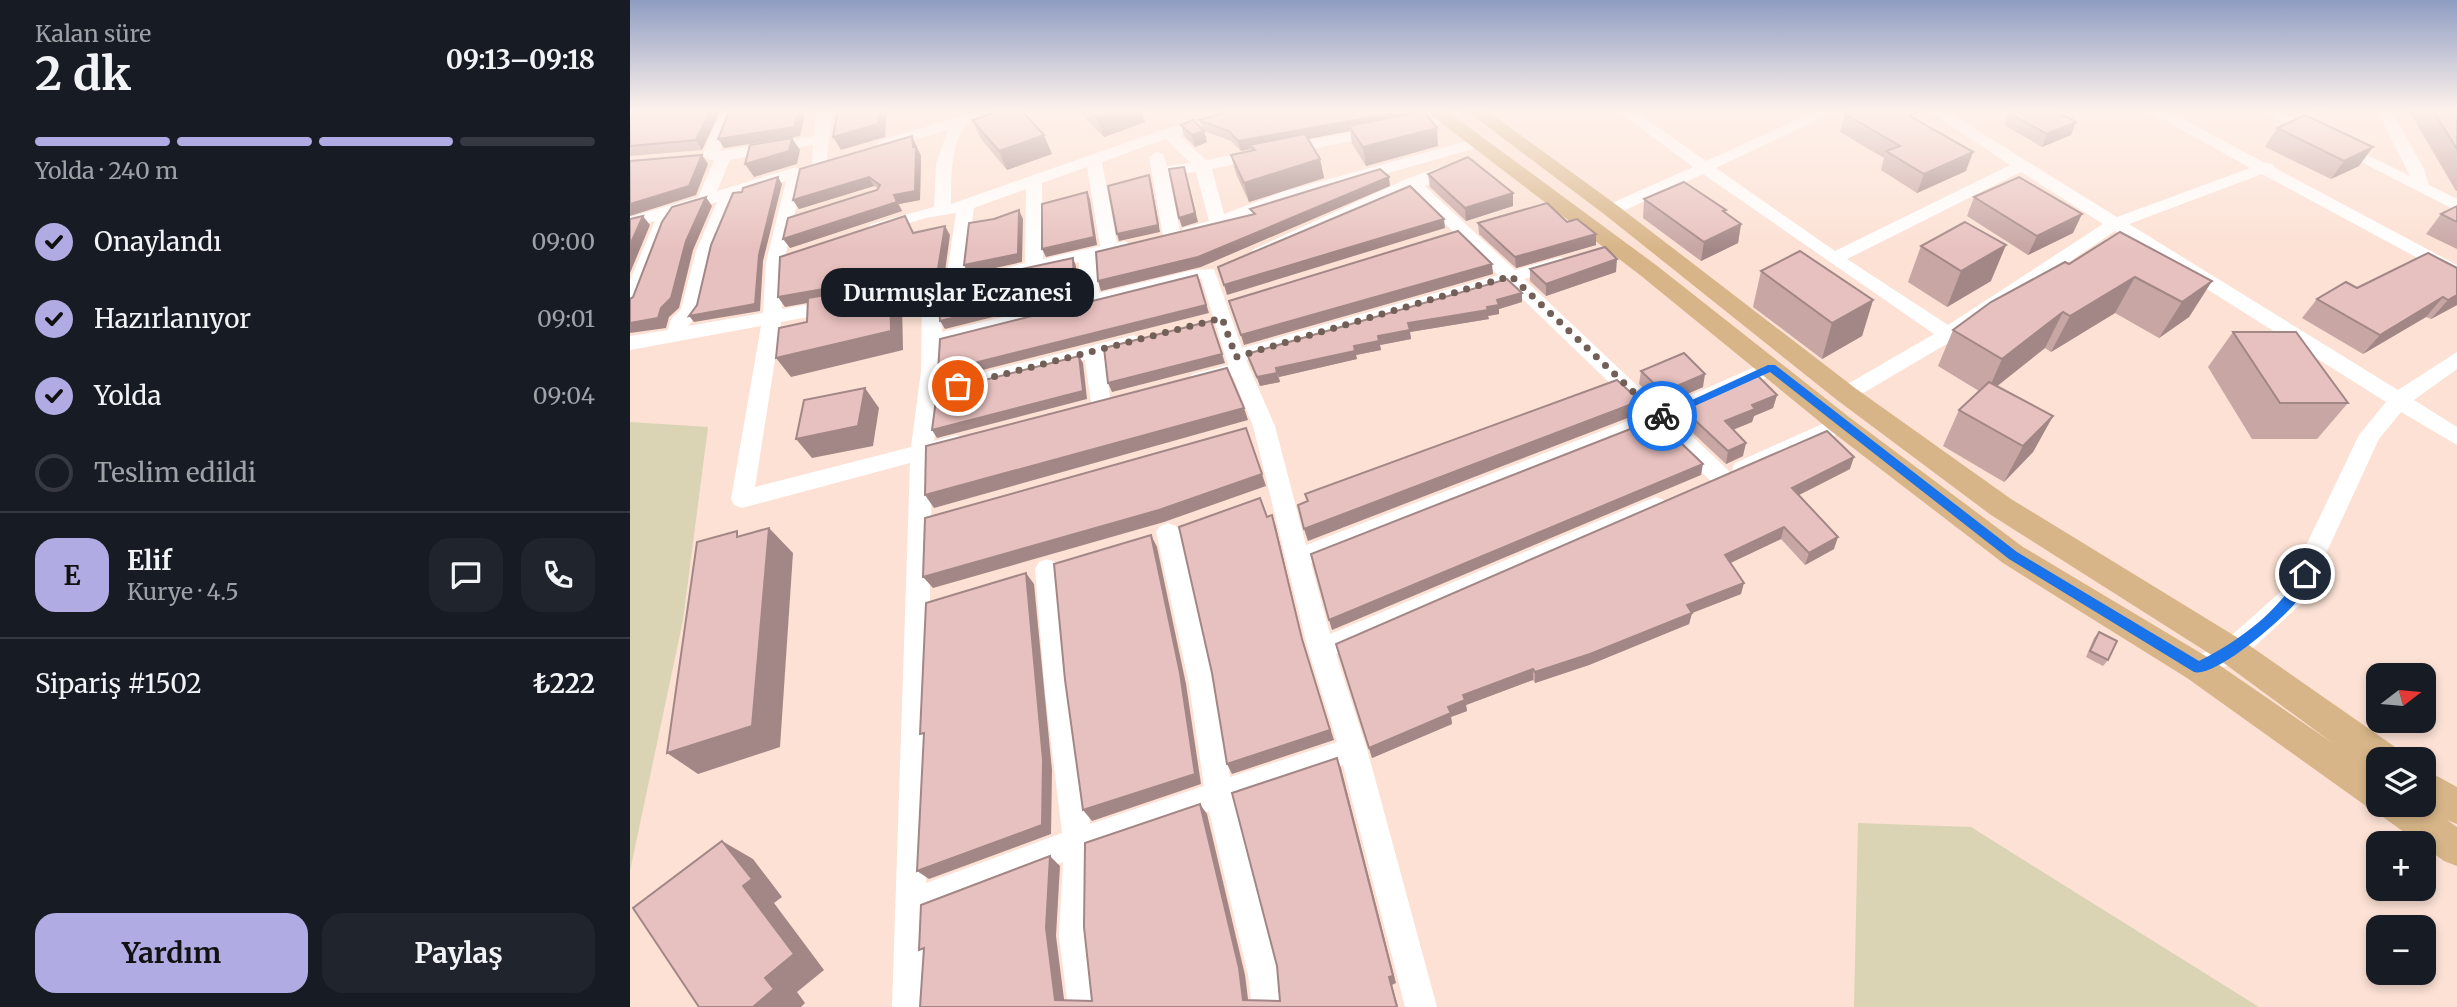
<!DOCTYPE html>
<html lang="tr">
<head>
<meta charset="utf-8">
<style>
	body { margin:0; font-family:Merriweather,serif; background:#20242c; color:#f1f3f6; height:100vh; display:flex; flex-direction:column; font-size:26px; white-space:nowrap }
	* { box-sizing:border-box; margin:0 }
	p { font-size:23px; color:#9ea1a6 }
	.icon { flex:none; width:38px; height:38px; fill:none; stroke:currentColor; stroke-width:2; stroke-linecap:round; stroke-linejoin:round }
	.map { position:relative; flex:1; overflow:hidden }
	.side { display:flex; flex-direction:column; background:#171b24; width:630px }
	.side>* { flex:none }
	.needle { width:46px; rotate:74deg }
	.controls { position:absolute; left:1736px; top:663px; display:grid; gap:14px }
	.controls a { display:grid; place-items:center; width:70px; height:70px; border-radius:14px; background:#171b24; box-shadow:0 4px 10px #0003; font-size:35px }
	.pin { position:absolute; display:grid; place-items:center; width:60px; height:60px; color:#fff; margin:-30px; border:4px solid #fff; border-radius:50%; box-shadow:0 2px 7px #0007 }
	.courier { position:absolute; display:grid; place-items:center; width:70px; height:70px; margin:-35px; border:5px solid #1a73e8; border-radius:50%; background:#fff; color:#222; box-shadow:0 2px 9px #0007 }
	.bubble { position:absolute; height:49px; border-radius:21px; background:#171b24; box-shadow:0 4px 10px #0003; font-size:23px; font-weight:700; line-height:49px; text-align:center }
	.summary em { font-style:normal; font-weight:700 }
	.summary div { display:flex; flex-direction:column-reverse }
	.summary { display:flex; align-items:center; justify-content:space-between; height:119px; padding:0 35px }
	h1 { font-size:46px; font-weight:700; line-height:52px }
	.bar { display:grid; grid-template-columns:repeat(4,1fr); gap:10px 7px; align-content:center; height:84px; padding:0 35px }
	.bar i { height:9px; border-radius:5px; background:#363941 }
	.bar .active { background:#b0abe2 }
	.bar p { grid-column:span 4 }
	.line { display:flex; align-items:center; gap:18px; padding:0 35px; border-top:2px solid #363941 }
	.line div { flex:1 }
	.round { display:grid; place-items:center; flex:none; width:74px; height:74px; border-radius:21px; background:#20242c }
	ol { padding:0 35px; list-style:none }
	li { display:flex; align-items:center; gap:21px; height:77px }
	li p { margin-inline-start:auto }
	li .icon { padding:7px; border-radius:50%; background:#b0abe2; color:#111; stroke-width:4 }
	li:last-child { color:#9ea1a6 }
	li i { width:38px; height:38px; border:4px solid #363941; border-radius:50% }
	.button { display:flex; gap:14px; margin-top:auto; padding:14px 35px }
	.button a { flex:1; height:80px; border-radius:21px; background:#b0abe2; color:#111; font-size:28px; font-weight:700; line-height:80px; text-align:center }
	.button a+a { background:#20242c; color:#f1f3f6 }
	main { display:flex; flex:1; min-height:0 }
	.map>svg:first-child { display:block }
	.green { fill:#dad3b4 }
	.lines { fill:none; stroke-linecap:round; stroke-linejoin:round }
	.minor { fill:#fff; fill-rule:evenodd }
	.major { fill:#d7b588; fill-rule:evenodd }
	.wall { fill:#c7a6a4 }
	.shaded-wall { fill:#a28786 }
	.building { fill:#e7c1bf; stroke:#a28786; stroke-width:2 }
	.route { fill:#1a73e8 }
	.done { stroke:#726058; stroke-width:7; stroke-dasharray:0 12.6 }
</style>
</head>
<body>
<main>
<section class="side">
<div class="summary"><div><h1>2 dk</h1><p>Kalan süre</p></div><em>09:13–09:18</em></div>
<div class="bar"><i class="active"></i><i class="active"></i><i class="active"></i><i></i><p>Yolda · 240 m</p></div>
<ol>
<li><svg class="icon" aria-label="check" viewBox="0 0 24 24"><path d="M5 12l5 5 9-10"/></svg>Onaylandı<p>09:00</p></li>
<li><svg class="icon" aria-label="check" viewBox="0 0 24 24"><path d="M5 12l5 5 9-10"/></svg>Hazırlanıyor<p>09:01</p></li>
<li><svg class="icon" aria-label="check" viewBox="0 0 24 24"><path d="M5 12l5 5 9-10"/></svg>Yolda<p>09:04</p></li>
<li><i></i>Teslim edildi</li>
</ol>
<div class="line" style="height:126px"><b class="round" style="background:#b0abe2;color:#111">E</b><div><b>Elif</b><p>Kurye · 4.5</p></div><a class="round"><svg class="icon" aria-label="chat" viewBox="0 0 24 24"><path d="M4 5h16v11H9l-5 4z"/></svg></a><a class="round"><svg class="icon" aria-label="phone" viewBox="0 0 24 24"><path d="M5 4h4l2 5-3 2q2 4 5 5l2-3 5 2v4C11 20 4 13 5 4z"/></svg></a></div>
<div class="line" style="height:91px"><div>Sipariş #1502</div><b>₺222</b></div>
<div class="button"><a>Yardım</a><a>Paylaş</a></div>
</section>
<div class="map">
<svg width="1827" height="1007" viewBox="0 0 1827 1007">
	<rect width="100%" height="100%" fill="#fce1d4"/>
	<!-- green -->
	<g class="green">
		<polygon points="0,422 78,427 53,620 0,871"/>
		<polygon points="1228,823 1341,827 1629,1007 1224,1007"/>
	</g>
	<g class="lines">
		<!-- minor -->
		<g class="minor">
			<path d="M92 109H107L90 151 184 136 186 109H202L196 168 190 170 182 165 183 145 100 160 87 191 166 167 174 172 154 262 152 309 316 280 326 213 296 218 247 233 238 228 241 224 304 207 306 163 318 130 255 149 247 144 249 141 354 109H377C367 118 351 116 340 123 320 135 321 184 321 204L532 130 603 109H626L549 135 576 160 813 114 818 116V122L582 169 594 214 652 192 841 140H853L855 143 853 146 664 200 594 226 588 232 553 236 550 232 553 228 579 221 566 172 539 175 551 236 542 241 533 236 519 157 527 152 533 154 537 166 560 163 536 139 472 162 487 243 495 241 504 246 501 250 467 258 469 293 563 270 584 269 612 348 868 275 782 192 637 254H625L622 250 776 179 828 161 834 163V169L795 186 885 270 930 257 936 259 939 263 936 267 894 279 1031 408 1134 363H1148L1151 368 1148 373 1044 419 1100 472 1103 478 1100 484H1084L1025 427 681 563 700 634 1018 500 1026 497 1034 500 1037 506 1034 512 706 654 737 749 807 1007H775L713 765 605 802 650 975 654 1007H622L618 975 579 811 462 851 461 936 470 1007H438L429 936 433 862 296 914 294 1007H262L280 463 112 508 104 505 101 499 131 326 0 350V336L38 330 41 319 51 309 66 251 87 202 47 214 37 230 9 305 0 311V280L25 221 0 228V217L68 197 84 161 72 156ZM457 167 470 246 413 259 412 183ZM156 181 136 262 133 313 58 326 70 311 84 251 106 196ZM396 189 395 263 375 268 372 272 381 278 449 262 450 298 312 332 311 293 345 286 347 282 345 278 335 277 344 208ZM571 278 598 365 562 374 559 379 569 386 603 377 623 426 678 649 707 742 600 777 585 684 550 532 546 526 538 523 530 526 526 532 559 684 574 786 460 824 441 692 429 569 425 562 417 559 409 562 405 569 415 692 432 833 296 883 302 457 334 449 337 443 334 437 326 435 304 441 309 397 455 360 461 403 464 408H478L481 403 474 355 511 346 514 341 504 335 310 383 312 345ZM877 284 1013 415 676 545 645 426 616 360ZM292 296 291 371 281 447 125 487 151 322Z"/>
			<path d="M985 109H1002L1076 161 1191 109H1210L1086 168 1205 251 1380 165 1296 109H1313L1487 217 1620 168 1515 109H1534L1635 163 1643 164 1645 168 1827 265V278L1821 276 1632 174 1499 224 1768 390 1827 352V369L1784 400 1827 427V445L1771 412 1749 439 1674 601 1611 659 1568 679 1559 676 1555 668 1559 660 1593 643 1656 587 1729 435 1756 402 1485 231 1325 339 1223 399H1209L1206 394 1209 389 1304 334 1073 174 987 214H975L972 210 975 206 1063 167ZM1391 172 1473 224 1318 325 1217 259Z"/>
			<polygon points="1627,109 1646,109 1780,176 1746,109 1761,109 1794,169 1799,185 1827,199 1827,211"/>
			<polygon points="1210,416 1218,419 1221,424 1218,429 1121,475 1105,475 1102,469 1105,463"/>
		</g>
		<!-- major -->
		<polygon class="major" points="793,109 814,109 1026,265 1219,417 1393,547 1579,658 1704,744 1591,661 1361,515 1207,400 974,214 834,109 855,109 988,206 1225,388 1381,499 1613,641 1768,749 1773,760 1748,760 1748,773 1745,772 1748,774 1748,805 1794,805 1794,769 1827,787 1827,824 1817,820 1827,827 1827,866 1814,861 1753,817 1750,810 1736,806 1557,678 1373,563 1201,431 1010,275"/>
	</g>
	<!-- wall -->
	<g class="wall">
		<polygon points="0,109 91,109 72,150 0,156"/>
		<polygon points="446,109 511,109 515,122 474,137"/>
		<polygon points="1679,109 1702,109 1690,114"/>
		<polygon points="1778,109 1827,109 1827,191 1826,191"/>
		<polygon points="787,113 808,146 736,166 722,144 720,131 678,139 690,159 694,178 619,202 606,174 601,155 621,151 620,149 611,151 601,141 574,131 577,142 565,147 554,136 551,125 572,128 569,120"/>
		<polygon points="1379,113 1446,122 1441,135 1412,147 1374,125"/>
		<polygon points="1215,114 1285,119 1336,171 1287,193 1251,170 1254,158 1210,132"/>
		<polygon points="342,120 422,154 377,170 351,139"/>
		<polygon points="1647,128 1729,166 1701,179 1635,147"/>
		<polygon points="287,145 287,149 291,156 290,200 269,204 272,211 160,248 247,190 248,188 244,186 169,209 163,200"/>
		<polygon points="798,174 883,193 883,206 836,221 800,187"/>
		<polygon points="1344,197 1443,233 1398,255 1337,216"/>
		<polygon points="1014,199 1096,210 1095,213 1111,224 1108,243 1071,261 1013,218"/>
		<polygon points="1827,206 1827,249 1796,234 1811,214"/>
		<polygon points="937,222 966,234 966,245 886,268 849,234 848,223"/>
		<polygon points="1291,246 1361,281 1317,307 1278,282"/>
		<polygon points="1798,253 1827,305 1801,319 1796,317 1733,354 1672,318 1687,299 1727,288"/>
		<polygon points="1439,264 1582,281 1559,317 1529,338 1485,313 1421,352 1415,348 1367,386 1423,416 1403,452 1374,482 1313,446 1329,410 1349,391 1308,366 1323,330"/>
		<polygon points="900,269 986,272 916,296 900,281"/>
		<polygon points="1131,271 1243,300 1232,336 1192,359 1123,307"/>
		<polygon points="892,302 869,309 869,314 858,316 859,319 780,332 781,339 750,345 751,350 726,355 727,359 649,377 650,382 630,386 617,354"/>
		<polygon points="1603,332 1718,403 1687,439 1622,439 1578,367"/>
		<polygon points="1011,371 1073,387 1032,405 1009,384"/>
		<polygon points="1147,395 1143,408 1124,416 1122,422 1103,430 1113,456 1096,464 1049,420 1051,407"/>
		<polygon points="1220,469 1169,495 1204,549 1175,565 1151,539 1100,563 1111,594 1062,613 1059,624 959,665 905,683 903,680 836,705 837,711 821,717 822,724 742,758 706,644"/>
		<polygon points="1469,632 1478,660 1473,666 1456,657 1464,638"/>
	</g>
	<!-- shaded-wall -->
	<g class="shaded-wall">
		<polygon points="81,109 91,109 72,150 66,140"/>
		<polygon points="169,109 176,109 170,136 94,148 88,139"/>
		<polygon points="249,109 257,109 255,137 211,150 203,137"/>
		<polygon points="495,109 511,109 515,122 474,137 467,118"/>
		<polygon points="787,109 788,119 719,126 720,131 623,149 619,145 620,149 611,151 608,141"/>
		<polygon points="1694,109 1702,109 1690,114"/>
		<polygon points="1446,122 1441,135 1412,147 1417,134"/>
		<polygon points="807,128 808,146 736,166 733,147"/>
		<polygon points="574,131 577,142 565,147 562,135"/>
		<polygon points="414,135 422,154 377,170 369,151"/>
		<polygon points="282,136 291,156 290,200 269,204 264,195 283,147"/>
		<polygon points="162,138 170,150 167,164 124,177 115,164"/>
		<polygon points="1743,147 1729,166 1701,179 1714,161"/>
		<polygon points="1343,152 1336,171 1287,193 1294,174"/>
		<polygon points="72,155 78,164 66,195 0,216 0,204"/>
		<polygon points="690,159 694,178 619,202 614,183"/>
		<polygon points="554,167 568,222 552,227 549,218"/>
		<polygon points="519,175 521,182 530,232 489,241 487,234"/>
		<polygon points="148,177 152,184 133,261 130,311 64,322 59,316 129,255"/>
		<polygon points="239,177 244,186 169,209 163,200"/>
		<polygon points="759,177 760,186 571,267 471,291 468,281"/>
		<polygon points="457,192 460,199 467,245 416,257 412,249"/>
		<polygon points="883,193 883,206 836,221 835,208"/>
		<polygon points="76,197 82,206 63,250 49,308 39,317 36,328 0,333 0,323 56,241"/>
		<polygon points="267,202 272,211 160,248 153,239"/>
		<polygon points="389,210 393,219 392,262 338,274 334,265"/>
		<polygon points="1452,214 1443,233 1398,255 1407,236"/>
		<polygon points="13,216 20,225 0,273 0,245"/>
		<polygon points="814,219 815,228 597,295 594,285"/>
		<polygon points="1111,224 1108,243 1071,261 1074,242"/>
		<polygon points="315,226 320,235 314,279 263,288 272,303 273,350 161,377 146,358 260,288 155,307 148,297"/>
		<polygon points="966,234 966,245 886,268 885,257"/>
		<polygon points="1376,245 1361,281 1317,307 1331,271"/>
		<polygon points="443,258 446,266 447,296 315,329 310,321"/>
		<polygon points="987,259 986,272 916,296 916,284"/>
		<polygon points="862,264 863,274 614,345 611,335"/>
		<polygon points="567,275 579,313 313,380 308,372"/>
		<polygon points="1505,277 1485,313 1421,352 1440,316"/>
		<polygon points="1582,281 1559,317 1529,338 1552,302"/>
		<polygon points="892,293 892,302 869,309 869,314 858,316 859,319 780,332 781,339 750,345 751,350 726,355 727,359 649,377 646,368 724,346 778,323 857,307 867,300"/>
		<polygon points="1827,295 1827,305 1801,319 1818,300"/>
		<polygon points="1813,297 1796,317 1733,354 1750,335"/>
		<polygon points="1243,300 1232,336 1192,359 1202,323"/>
		<polygon points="1433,312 1415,348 1356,395 1372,359"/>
		<polygon points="581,321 595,363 482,392 478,383"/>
		<polygon points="449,356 453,363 457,399 307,438 302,430"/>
		<polygon points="647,373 650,382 630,386 627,377"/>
		<polygon points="1075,374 1073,387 1032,405 1033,392"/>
		<polygon points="235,388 249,408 243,446 182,458 166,439"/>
		<polygon points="1147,395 1143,408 1124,416 1122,422 1092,434 1095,421 1122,405"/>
		<polygon points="1010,401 1008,414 678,541 674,529"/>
		<polygon points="614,408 618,420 304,508 295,495"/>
		<polygon points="1423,416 1403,452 1374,482 1393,446"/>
		<polygon points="1116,443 1113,456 1096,464 1098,451"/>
		<polygon points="1224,457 1220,469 1159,500 1162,488"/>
		<polygon points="1073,464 1071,475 702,630 699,620"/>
		<polygon points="632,474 636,486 534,522 303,588 293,577"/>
		<polygon points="642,515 646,527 675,650 704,740 602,774 597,764 672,639"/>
		<polygon points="1154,527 1151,539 1092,567 1095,555"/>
		<polygon points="139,528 163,553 150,747 68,774 37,753"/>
		<polygon points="521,535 527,547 556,684 571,784 462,821 453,810"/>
		<polygon points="1208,537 1204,549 1175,565 1179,553"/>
		<polygon points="396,573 404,584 422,770 421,834 299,879 287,871"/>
		<polygon points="1114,583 1111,594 1062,613 1059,624 959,665 905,683 905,672 1057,605"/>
		<polygon points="903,669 903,680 836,705 837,711 821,717 822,724 742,758 739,748 818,707 833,695"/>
		<polygon points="707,758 711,768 766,983 762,985 768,1007 767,1007 759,977"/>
		<polygon points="570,804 577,814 615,975 619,1007 613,1000"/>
		<polygon points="92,841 123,859 152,897 144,903 194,970 167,992 175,1003 171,1007 123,1007 135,978 113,886"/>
		<polygon points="420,856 430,866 426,936 435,1007 425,1000 416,928"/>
	</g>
	<!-- building -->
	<g class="building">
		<polygon points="0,109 81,109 66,140 0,146"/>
		<polygon points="100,109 169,109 164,127 88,139"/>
		<polygon points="208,109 249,109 248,124 203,137"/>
		<polygon points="377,109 390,109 414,135 369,151 342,120"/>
		<polygon points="458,109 495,109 467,118"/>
		<polygon points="606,109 787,109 608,141 599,131 569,120"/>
		<polygon points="1227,109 1279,109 1287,113 1280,116 1343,152 1294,174 1256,151 1270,146 1215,114"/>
		<polygon points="1389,109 1421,109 1446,122 1417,134 1379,113"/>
		<polygon points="1802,109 1827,109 1827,149"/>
		<polygon points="794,111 807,128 733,147 719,126"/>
		<polygon points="1675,115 1743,147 1714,161 1647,128"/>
		<polygon points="563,120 574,131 562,135 551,125"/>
		<polygon points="675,134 690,159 614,183 601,155 625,150 619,145"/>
		<polygon points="282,136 283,147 286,147 285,191 264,195 267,202 153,239 158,218 247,190 250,185 239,177 163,200 170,169"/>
		<polygon points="162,138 159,151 115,164 120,145"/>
		<polygon points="72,155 59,186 0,204 0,161"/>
		<polygon points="838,157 883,193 835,208 798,174"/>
		<polygon points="554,167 565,213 549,218 539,169"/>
		<polygon points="750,169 759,177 568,257 468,281 466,252 625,214 620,209"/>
		<polygon points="519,175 528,225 487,234 478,186"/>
		<polygon points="148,177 129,255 125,304 59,316 67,305 81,245 103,193 112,192 113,188"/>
		<polygon points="1389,177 1452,214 1407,236 1344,197"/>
		<polygon points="1054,182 1096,210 1093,211 1111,224 1074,242 1014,199"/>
		<polygon points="780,186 814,219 594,285 588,267"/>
		<polygon points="457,192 464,237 412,249 412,204"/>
		<polygon points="76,197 56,241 41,298 31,308 28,318 0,323 0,299 3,297 32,222 42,207"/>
		<polygon points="917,203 937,222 947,219 966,234 885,257 848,223"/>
		<polygon points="1827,206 1827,222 1811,214"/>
		<polygon points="389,210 388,254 334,265 339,223 364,219"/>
		<polygon points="13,216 0,245 0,219"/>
		<polygon points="275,216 283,233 315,226 308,269 148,297 150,257"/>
		<polygon points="1335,222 1376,245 1331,271 1291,246"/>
		<polygon points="828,231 862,264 611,335 599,301"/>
		<polygon points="1490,232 1582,281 1552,302 1505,277 1440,316 1433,312 1372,359 1323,330 1361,302 1435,262 1439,264"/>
		<polygon points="975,247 987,259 916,284 900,269"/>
		<polygon points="1170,251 1243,300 1202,323 1131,271"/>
		<polygon points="1798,253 1827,268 1827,295 1818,300 1813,297 1750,335 1687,299 1716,282 1727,288"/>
		<polygon points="443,258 444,288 310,321 309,287"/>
		<polygon points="567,275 576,305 308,372 310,339"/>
		<polygon points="877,279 892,293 867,300 869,305 857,307 858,310 778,323 780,330 748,336 749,341 724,346 725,351 646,368 647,373 627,377 617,354"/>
		<polygon points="260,284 261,331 146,358 149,328 177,322 178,298"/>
		<polygon points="581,321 592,354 478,383 474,348"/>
		<polygon points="1603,332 1666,332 1718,403 1650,403"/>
		<polygon points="1054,353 1075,374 1033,392 1011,371"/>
		<polygon points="449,356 453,391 302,430 307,392"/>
		<polygon points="597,368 614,408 295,495 296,446"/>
		<polygon points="1126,374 1147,395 1122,405 1125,409 1095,421 1116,443 1098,451 1051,407"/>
		<polygon points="987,380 1010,401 674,529 668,505 678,501 675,494"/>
		<polygon points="1359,382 1423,416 1393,446 1329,410"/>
		<polygon points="235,388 228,426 166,439 174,400"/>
		<polygon points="1026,419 1073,464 699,620 681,554"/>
		<polygon points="616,428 632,474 529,510 293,577 295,518"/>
		<polygon points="1197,431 1224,457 1162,488 1208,537 1179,553 1154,527 1095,555 1114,583 1057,605 1062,613 960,654 905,672 903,669 833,695 835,700 818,707 821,713 739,748 706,644"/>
		<polygon points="630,498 637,517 642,515 672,639 700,730 597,764 582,673 549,527"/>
		<polygon points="139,528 122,726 37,753 67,542 107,531 107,537"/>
		<polygon points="521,535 550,673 565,774 453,810 435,680 424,564"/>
		<polygon points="396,573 413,760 412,825 287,871 294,733 290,734 296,603"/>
		<polygon points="1469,632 1487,641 1478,660 1460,651"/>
		<polygon points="707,758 763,976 759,977 767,1007 290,1007 294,948 289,950 291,905 420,856 416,928 425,1000 462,1001 454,927 455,843 570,804 609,968 613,1000 650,1001 647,966 602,793"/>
		<polygon points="92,841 122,879 113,886 164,954 135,978 144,989 123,1007 69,1007 3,908"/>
	</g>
	<!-- sky -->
	<linearGradient id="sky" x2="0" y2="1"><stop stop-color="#8f9dc2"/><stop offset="0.44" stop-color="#fef2ec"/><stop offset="1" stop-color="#fef2ec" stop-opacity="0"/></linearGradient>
	<rect width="1827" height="250" fill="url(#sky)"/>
	<!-- route -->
	<path class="route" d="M1138 365H1145L1387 552 1569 661C1608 642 1651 610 1671 571H1680L1681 574C1678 582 1674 592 1669 599 1655 617 1586 678 1564 672L1379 559 1140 372 1036 419 1027 416Z"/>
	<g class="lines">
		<!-- done -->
		<polyline class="done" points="328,386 592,318 606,357 881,276 1030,417 1032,416"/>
	</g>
</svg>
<div class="controls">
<a><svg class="needle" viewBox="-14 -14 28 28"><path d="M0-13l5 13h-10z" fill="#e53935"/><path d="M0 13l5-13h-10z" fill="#9ea1a6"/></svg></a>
<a><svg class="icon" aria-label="layers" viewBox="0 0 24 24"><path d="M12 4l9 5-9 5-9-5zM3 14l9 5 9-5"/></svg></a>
<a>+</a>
<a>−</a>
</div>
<div class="pin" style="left:328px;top:386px;background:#ea580c"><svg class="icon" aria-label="bag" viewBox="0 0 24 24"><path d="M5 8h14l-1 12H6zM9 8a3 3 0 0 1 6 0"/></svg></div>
<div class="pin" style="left:1675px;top:574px;background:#1f2937"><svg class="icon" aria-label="home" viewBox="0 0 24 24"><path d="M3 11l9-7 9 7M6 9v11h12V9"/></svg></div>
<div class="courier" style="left:1032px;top:416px"><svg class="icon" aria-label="bike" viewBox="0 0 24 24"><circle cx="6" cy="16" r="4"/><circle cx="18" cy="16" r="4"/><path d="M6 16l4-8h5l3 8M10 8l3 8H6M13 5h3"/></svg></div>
<div class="bubble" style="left:191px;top:268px;width:273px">Durmuşlar Eczanesi</div>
</div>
</main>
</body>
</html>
